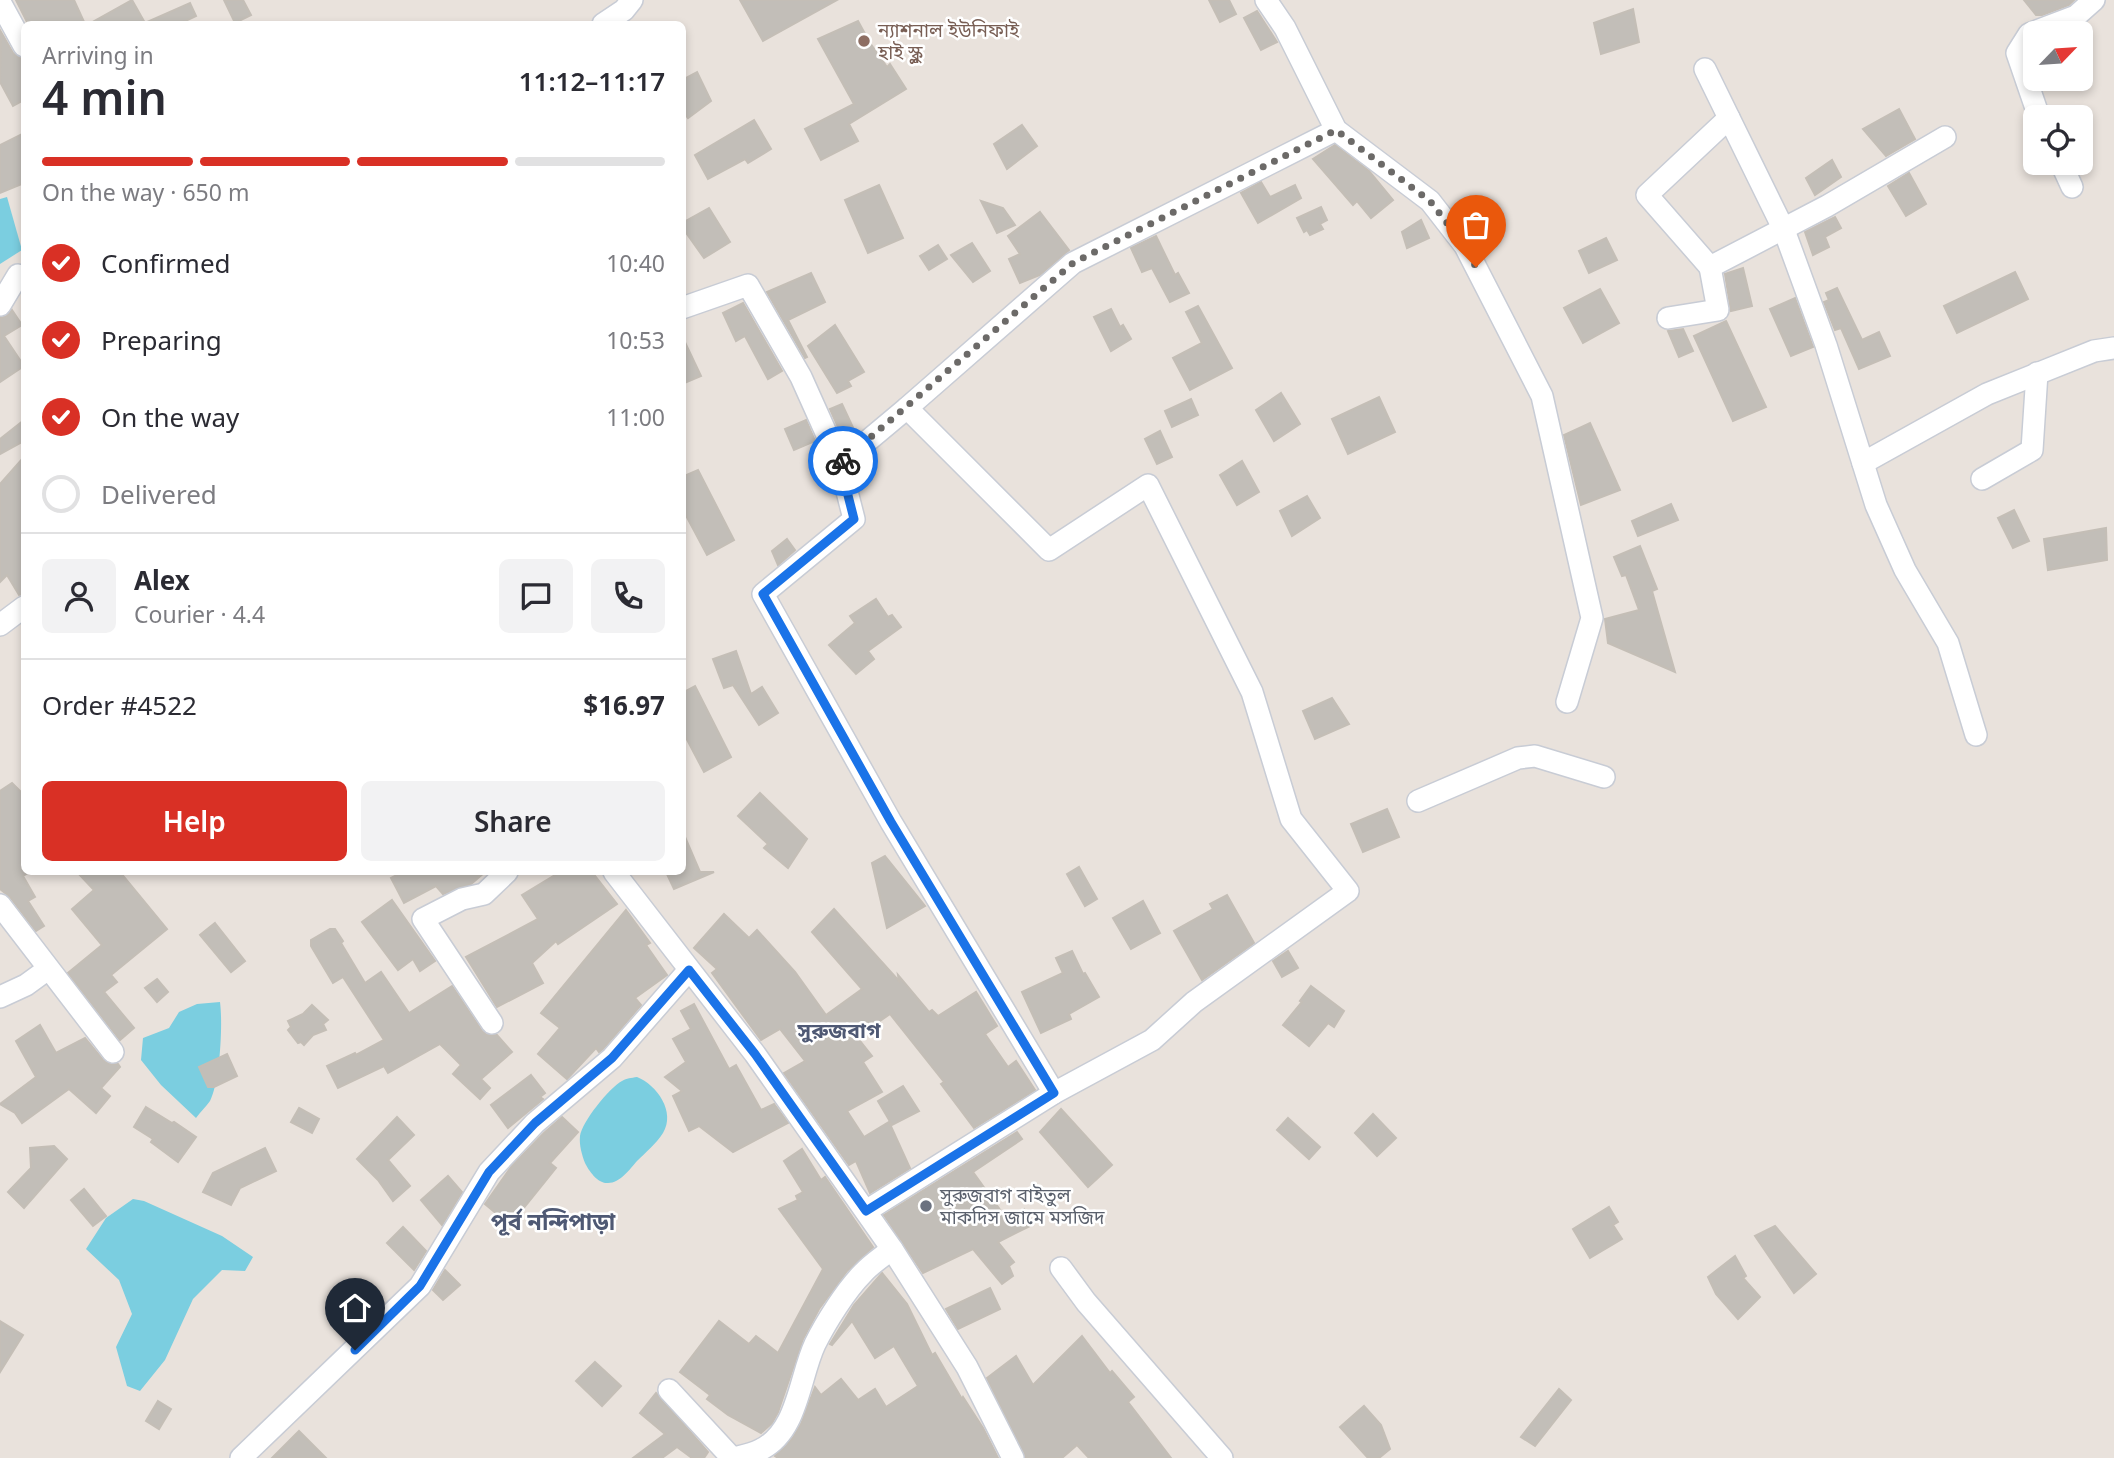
<!DOCTYPE html>
<html lang="en">
<head>
<meta charset="utf-8">
<style>
	body { margin:0; font-family:"Noto Sans","Noto Sans Bengali",sans-serif; background:#f2f2f3; color:#2b2b33; height:100vh; display:flex; flex-direction:column; font-size:26px; white-space:nowrap }
	* { box-sizing:border-box; margin:0 }
	p { font-size:23px; color:#7c7c81 }
	.icon { flex:none; width:38px; height:38px; fill:none; stroke:currentColor; stroke-width:2; stroke-linecap:round; stroke-linejoin:round }
	.map { position:relative; flex:1; overflow:hidden }
	.panel { position:absolute; left:21px; top:21px; width:665px; height:854px; display:flex; flex-direction:column; background:#fff; border-radius:10px; box-shadow:0 4px 10px #0003 }
	.panel>* { flex:none }
	.needle { width:46px; rotate:65deg }
	.tools { position:absolute; left:2023px; top:21px; display:grid; gap:14px }
	.tools a { display:grid; place-items:center; width:70px; height:70px; border-radius:10px; background:#fff; box-shadow:0 4px 10px #0003; font-size:35px }
	.pin { position:absolute; display:grid; place-items:center; width:60px; height:60px; color:#fff; margin:-72px -30px; border-radius:50% 50% 50% 0; rotate:-45deg; box-shadow:0 0 7px #0007 }
	.pin .icon { rotate:45deg }
	.courier { position:absolute; display:grid; place-items:center; width:70px; height:70px; margin:-35px; border:5px solid #1a73e8; border-radius:50%; background:#fff; color:#222; box-shadow:0 2px 9px #0007 }
	.head em { font-style:normal; font-weight:600 }
	.head div { display:flex; flex-direction:column-reverse }
	.head { display:flex; align-items:center; justify-content:space-between; height:119px; padding:0 21px }
	h1 { font-size:46px; font-weight:600; line-height:52px }
	.bar { display:grid; grid-template-columns:repeat(4,1fr); gap:10px 7px; align-content:center; height:84px; padding:0 21px }
	.bar i { height:9px; border-radius:5px; background:#e1e1e2 }
	.bar .selected { background:#d93025 }
	.bar p { grid-column:span 4 }
	.line { display:flex; align-items:center; gap:18px; padding:0 21px; border-top:2px solid #e1e1e2 }
	.line div { flex:1 }
	.round { display:grid; place-items:center; flex:none; width:74px; height:74px; border-radius:10px; background:#f2f2f3 }
	ol { padding:0 21px; list-style:none }
	li { display:flex; align-items:center; gap:21px; height:77px }
	li p { margin-inline-start:auto }
	li .icon { padding:7px; border-radius:50%; background:#d93025; color:#fff; stroke-width:4 }
	li:last-child { color:#7c7c81 }
	li i { width:38px; height:38px; border:4px solid #e1e1e2; border-radius:50% }
	.primary-button { display:flex; gap:14px; margin-top:auto; padding:14px 21px }
	.primary-button a { flex:1; height:80px; border-radius:10px; background:#d93025; color:#fff; font-size:28px; font-weight:600; line-height:80px; text-align:center }
	.primary-button a+a { background:#f2f2f3; color:#2b2b33 }
	.map>svg:first-child { display:block }
	.water { fill:#7bcee0 }
	.building { fill:#c2beb8; stroke:#c4beb6; stroke-width:2 }
	.lines { fill:none; stroke-linecap:round; stroke-linejoin:round }
	.minor-casing { stroke:#c8ccd5; stroke-width:24 }
	.minor { stroke:#fff; stroke-width:21 }
	.done { stroke:#6c6a68; stroke-width:7; stroke-dasharray:0 12.6 }
	.route { stroke:#1a73e8; stroke-width:9 }
	.education-dot { fill:#8d6e63; stroke:#fff; stroke-width:2.5 }
	.worship-dot { fill:#6b7280; stroke:#fff; stroke-width:2.5 }
	.labels { text-anchor:middle; stroke-width:5; stroke-linejoin:round; paint-order:stroke }
	.education-label { font-size:19px; fill:#785e54; stroke:#fff; text-anchor:start }
	.worship-label { font-size:19px; fill:#5b616d; stroke:#fff; text-anchor:start }
	.neighbourhood-label { font-size:21px; font-weight:bold; fill:#4f5974; stroke:#fff }
	.quarter-label { font-size:23px; font-weight:bold; fill:#4f5974; stroke:#fff }
</style>
</head>
<body>
<div class="map">
<svg width="2114" height="1458" viewBox="0 0 2114 1458">
	<rect width="100%" height="100%" fill="#e9e2dc"/>
	<!-- water -->
	<g class="water">
		<polygon points="7,197 22,250 0,264 0,199"/>
		<path d="M220 1002C223 1024 220 1082 210 1101 206 1107 200 1112 196 1118L161 1085 141 1060 143 1038 169 1028 179 1012 197 1004Z"/>
		<path d="M637 1077C657 1085 676 1112 663 1133 656 1144 646 1152 637 1161 630 1169 620 1183 608 1183 598 1184 589 1171 585 1163 582 1155 579 1145 580 1136 582 1122 609 1088 622 1081 627 1078 631 1078 637 1077Z"/>
		<polygon points="133,1199 144,1201 222,1236 253,1257 245,1271 222,1270 193,1299 165,1360 140,1391 127,1386 116,1347 132,1314 119,1280 86,1249 106,1218"/>
	</g>
	<!-- building -->
	<g class="building">
		<polygon points="16,0 74,0 85,24 28,24"/>
		<polygon points="132,0 145,23 190,3 196,16 179,24 89,24"/>
		<polygon points="224,0 243,0 251,15 235,23"/>
		<polygon points="740,0 837,0 763,41"/>
		<polygon points="1209,0 1229,0 1236,14 1220,22"/>
		<polygon points="2024,0 2074,0 2069,5 2042,15 2036,15"/>
		<polygon points="1633,9 1639,42 1601,54 1594,23"/>
		<polygon points="1257,11 1277,42 1261,50 1244,18"/>
		<polygon points="858,21 870,43 887,67 890,64 906,89 849,124 858,141 821,160 805,129 854,104 818,39"/>
		<polygon points="1,32 13,53 18,57 24,59 24,100 13,106 0,82"/>
		<polygon points="697,72 711,101 688,118 682,110 682,80"/>
		<polygon points="1899,109 1915,139 1886,156 1863,129"/>
		<polygon points="754,120 771,149 748,163 745,159 708,179 695,155"/>
		<polygon points="1022,125 1037,146 1007,169 994,144"/>
		<polygon points="24,133 24,183 0,193 0,145"/>
		<polygon points="1335,145 1369,171 1393,200 1371,218 1357,201 1353,205 1313,159"/>
		<polygon points="1832,160 1841,177 1815,195 1806,178"/>
		<polygon points="1909,173 1926,204 1906,216 1888,186"/>
		<polygon points="1261,182 1270,197 1295,185 1301,198 1258,223 1241,193"/>
		<polygon points="879,185 903,238 868,253 845,200"/>
		<polygon points="981,201 1003,208 1015,225 997,233"/>
		<polygon points="1321,207 1327,220 1320,224 1323,229 1310,235 1307,230 1304,232 1297,218"/>
		<polygon points="709,208 730,242 704,258 682,227 682,223"/>
		<polygon points="1040,212 1069,250 1040,275 1020,283 1009,259 1020,254 1008,236"/>
		<polygon points="1835,217 1841,228 1825,237 1829,247 1813,255 1805,232"/>
		<polygon points="1421,220 1429,238 1407,248 1402,232"/>
		<polygon points="1156,236 1175,275 1178,273 1189,293 1170,302 1152,268 1142,272 1131,248"/>
		<polygon points="1606,238 1617,260 1589,273 1579,251"/>
		<polygon points="972,243 990,271 973,282 951,255"/>
		<polygon points="938,245 947,259 929,270 920,256"/>
		<polygon points="1743,268 1752,306 1731,311 1725,274"/>
		<polygon points="2015,272 2028,299 1957,333 1944,306"/>
		<polygon points="811,273 825,302 788,320 807,357 805,358 767,292"/>
		<polygon points="1837,288 1862,340 1879,332 1890,356 1859,369 1841,328 1835,330 1824,302 1829,300 1826,293"/>
		<polygon points="1600,289 1619,323 1583,343 1564,308"/>
		<polygon points="1795,298 1813,347 1791,356 1770,309"/>
		<polygon points="743,303 782,371 768,379 745,336 736,341 723,313"/>
		<polygon points="1198,306 1232,368 1190,390 1173,358 1202,343 1186,312"/>
		<polygon points="1111,309 1120,327 1123,325 1131,339 1111,351 1094,317"/>
		<polygon points="12,310 22,325 4,336 24,366 0,382 0,318 7,316"/>
		<polygon points="1726,321 1766,407 1733,421 1694,336"/>
		<polygon points="835,325 864,372 848,381 851,386 837,393 808,346"/>
		<polygon points="1683,329 1693,351 1679,357 1668,331"/>
		<polygon points="682,336 701,376 682,384"/>
		<polygon points="1281,393 1300,424 1274,441 1256,410"/>
		<polygon points="1379,397 1395,432 1348,454 1332,419"/>
		<polygon points="1191,399 1198,415 1172,427 1165,411"/>
		<polygon points="842,404 856,434 845,443 830,409"/>
		<polygon points="24,420 24,441 0,454 0,439"/>
		<polygon points="806,420 815,441 794,450 785,429"/>
		<polygon points="1590,423 1620,490 1581,505 1564,435"/>
		<polygon points="1160,431 1172,457 1157,464 1145,439"/>
		<polygon points="24,457 24,594 19,595 7,575 0,582 0,484"/>
		<polygon points="1242,461 1259,492 1237,505 1220,475"/>
		<polygon points="698,470 734,540 707,555 682,508 682,477"/>
		<polygon points="1307,496 1320,518 1292,536 1280,511"/>
		<polygon points="1671,504 1678,520 1638,536 1632,521"/>
		<polygon points="2014,510 2029,541 2013,548 1998,518"/>
		<polygon points="2106,528 2107,560 2048,570 2044,539"/>
		<polygon points="787,539 795,550 778,565 772,551"/>
		<polygon points="1640,546 1657,589 1652,591 1675,672 1608,643 1605,619 1639,610 1626,575 1622,576 1614,557"/>
		<polygon points="876,599 888,617 892,615 901,627 868,651 874,659 856,674 829,645 855,623 850,616"/>
		<polygon points="736,651 751,694 762,687 778,713 759,725 733,685 724,688 713,659"/>
		<polygon points="695,686 731,757 704,772 682,730 682,693"/>
		<polygon points="1332,698 1349,724 1315,739 1303,711"/>
		<polygon points="12,783 24,795 24,872 28,873 23,876 35,897 28,901 44,926 36,931 10,897 0,889 0,791"/>
		<polygon points="760,793 807,839 788,868 764,848 768,844 738,816"/>
		<polygon points="1387,809 1399,837 1363,852 1351,824"/>
		<polygon points="682,830 700,872 714,872 674,889 666,872 682,872"/>
		<polygon points="885,856 925,906 887,928 872,863"/>
		<polygon points="1079,867 1097,899 1085,906 1067,874"/>
		<polygon points="77,872 120,872 167,929 111,975 117,982 104,992 134,1028 120,1040 68,973 102,945 72,909 94,890"/>
		<polygon points="403,872 485,872 471,884 443,894 436,886 404,903 391,878"/>
		<polygon points="560,872 592,872 617,904 558,944 556,941 532,963 543,983 497,1007 466,957 538,919 522,895"/>
		<polygon points="1227,895 1254,943 1202,980 1174,931 1213,909 1210,904"/>
		<polygon points="392,900 435,961 420,971 413,959 398,970 362,922"/>
		<polygon points="1143,901 1160,933 1131,949 1113,918"/>
		<polygon points="834,909 899,981 898,975 929,1012 932,1010 938,1016 976,992 997,1026 985,1034 1008,1067 1016,1061 1035,1090 974,1128 941,1084 944,1082 890,1014 857,1037 872,1056 863,1062 882,1092 847,1111 864,1137 889,1122 910,1168 870,1193 856,1161 849,1165 784,1073 805,1061 780,1029 761,1040 712,973 717,969 694,948 724,914 749,938 757,930 795,972 826,1015 862,989 812,932"/>
		<polygon points="626,910 650,943 646,945 667,975 635,998 641,1005 603,1049 599,1052 596,1048 567,1079 538,1054 560,1028 541,1013"/>
		<polygon points="215,923 245,961 231,972 200,935"/>
		<polygon points="330,929 335,929 343,941 341,943 365,983 381,972 409,1013 452,986 482,1031 487,1035 497,1035 512,1052 481,1079 490,1088 480,1099 453,1074 461,1065 440,1044 388,1073 384,1066 338,1088 327,1066 355,1053 356,1055 384,1040 343,977 333,983 311,946 311,940"/>
		<polygon points="1072,951 1083,974 1085,973 1099,997 1069,1014 1071,1019 1041,1033 1022,992 1063,973 1056,958"/>
		<polygon points="1288,951 1298,968 1282,977 1273,961"/>
		<polygon points="157,979 168,992 157,1002 145,988"/>
		<polygon points="1311,986 1344,1011 1334,1027 1328,1023 1309,1046 1283,1025 1302,1002 1300,1001"/>
		<polygon points="694,1004 729,1069 736,1065 761,1110 774,1104 788,1123 733,1152 699,1126 689,1131 673,1096 682,1091 665,1077 686,1062 673,1039 691,1029 681,1011"/>
		<polygon points="312,1005 328,1020 323,1024 326,1030 313,1035 304,1045 301,1042 298,1043 288,1030 291,1027 288,1021 303,1014"/>
		<polygon points="40,1025 56,1053 85,1038 103,1060 109,1064 118,1064 120,1067 101,1088 110,1096 96,1113 69,1089 22,1123 15,1113 0,1104 36,1077 16,1041"/>
		<polygon points="227,1054 237,1076 214,1087 208,1087 199,1067"/>
		<polygon points="531,1075 545,1093 540,1097 543,1099 508,1128 491,1105"/>
		<polygon points="903,1086 919,1111 892,1125 878,1101"/>
		<polygon points="146,1107 172,1123 174,1122 196,1137 178,1162 151,1142 153,1139 134,1127"/>
		<polygon points="299,1108 319,1119 312,1133 291,1122"/>
		<polygon points="1061,1109 1112,1165 1088,1187 1040,1132"/>
		<polygon points="1373,1114 1396,1138 1377,1156 1355,1133"/>
		<polygon points="397,1117 414,1135 388,1160 410,1186 393,1201 378,1180 357,1159"/>
		<polygon points="562,1117 578,1132 550,1163 556,1168 510,1225 485,1204 511,1167 544,1133"/>
		<polygon points="1288,1118 1320,1147 1309,1159 1277,1130"/>
		<polygon points="1017,1132 1022,1139 973,1172 1006,1218 1024,1209 1032,1225 998,1242 1014,1262 1009,1266 1013,1276 1002,1284 973,1249 923,1273 884,1215"/>
		<polygon points="54,1146 67,1159 24,1208 8,1192 31,1168 30,1148"/>
		<polygon points="265,1148 276,1171 240,1188 231,1205 203,1192 213,1173"/>
		<polygon points="802,1149 821,1180 825,1177 873,1247 847,1271 819,1309 803,1339 778,1412 772,1423 761,1433 728,1415 707,1399 710,1395 680,1372 719,1321 749,1344 756,1336 778,1353 823,1269 779,1209 798,1200 796,1196 803,1192 784,1161"/>
		<polygon points="448,1176 462,1192 442,1225 421,1200"/>
		<polygon points="84,1189 106,1216 93,1226 71,1200"/>
		<polygon points="1609,1207 1618,1222 1613,1225 1622,1239 1590,1258 1573,1229"/>
		<polygon points="1775,1226 1816,1274 1794,1293 1755,1236"/>
		<polygon points="403,1227 426,1251 414,1270 387,1243"/>
		<polygon points="1735,1256 1746,1276 1743,1278 1760,1297 1738,1319 1716,1294 1708,1277"/>
		<polygon points="445,1270 460,1285 443,1300 433,1290"/>
		<polygon points="882,1273 907,1304 932,1355 935,1353 962,1399 963,1397 983,1428 998,1458 778,1458 775,1456 792,1439 801,1424 815,1387 821,1395 841,1379 858,1400 875,1389 886,1407 918,1386 894,1346 875,1358 852,1321 832,1345 830,1344 854,1305"/>
		<polygon points="990,1288 1000,1309 958,1329 946,1309"/>
		<polygon points="0,1321 23,1335 0,1372"/>
		<polygon points="1082,1336 1110,1373 1112,1371 1134,1397 1128,1402 1171,1458 1089,1458 1077,1445 1062,1458 1026,1458 987,1378 1016,1356 1033,1385"/>
		<polygon points="595,1362 621,1386 602,1406 576,1381"/>
		<polygon points="1559,1389 1571,1400 1535,1446 1521,1437"/>
		<polygon points="656,1393 708,1452 704,1458 692,1458 677,1447 662,1458 633,1458 665,1434 640,1413"/>
		<polygon points="158,1401 171,1409 159,1429 146,1421"/>
		<polygon points="1364,1406 1381,1425 1390,1449 1379,1458 1368,1458 1340,1427"/>
		<polygon points="299,1431 326,1458 272,1458"/>
	</g>
	<g class="lines">
		<!-- minor casing -->
		<g class="minor-casing">
			<g id="minor">
				<polyline points="1266,0 1285,28 1336,130 1430,201 1465,246 1542,396 1592,618 1567,702"/>
				<polyline points="0,2 24,46"/>
				<polyline points="603,24 624,10 632,0"/>
				<polyline points="1705,69 1784,230 1826,345 1876,505 1905,570 1948,643 1976,735"/>
				<polyline points="2039,117 2017,53 2029,34 2076,16 2094,0"/>
				<polyline points="1729,118 1647,195 1710,267 1827,206 1945,137"/>
				<polyline points="2061,163 2072,187"/>
				<polyline points="0,305 18,275"/>
				<polyline points="682,308 748,285 801,377 840,464 854,519 763,594 891,822 1054,1093"/>
				<polyline points="1668,318 1718,310 1710,267"/>
				<polyline points="907,408 1073,263 1336,130"/>
				<polyline points="1863,463 1987,394 2094,351 2114,348"/>
				<polyline points="840,464 907,408 1049,550 1148,485 1252,692 1291,819 1348,891 1194,1002 1152,1040 1054,1093 866,1211"/>
				<polyline points="1982,479 2032,450 2037,373"/>
				<polyline points="0,625 24,607"/>
				<polyline points="1418,801 1518,758 1535,756 1604,777"/>
				<polyline points="614,872 755,1054 892,1249 967,1367 1013,1458"/>
				<polyline points="0,905 113,1052"/>
				<polyline points="0,997 26,985 48,969"/>
				<polyline points="492,1023 423,919 462,899 484,894 507,872"/>
				<polyline points="1061,1268 1086,1302 1222,1458"/>
				<polyline points="669,1390 732,1458"/>
				<polyline points="241,1458 420,1286 489,1172 535,1123 612,1058 689,970"/>
				<path d="M734 1458C742 1456 752 1454 760 1450 798 1432 799 1378 815 1344 826 1322 846 1290 863 1273 871 1264 882 1257 892 1249"/>
			</g>
		</g>
		<!-- minor -->
		<use href="#minor" class="minor"/>
	</g>
	<g class="lines">
		<!-- done -->
		<polyline class="done" points="843,461 1073,263 1336,130 1430,201 1465,246 1476,267"/>
		<!-- route -->
		<polyline class="route" points="355,1350 420,1286 489,1172 535,1123 612,1058 689,970 755,1054 866,1211 1054,1093 891,822 763,594 854,519 840,464 843,461"/>
	</g>
	<!-- markers -->
	<circle class="education-dot" cx="864" cy="41" r="7"/>
	<circle class="worship-dot" cx="926" cy="1206" r="7"/>
	<g class="labels">
		<!-- education labels -->
		<g class="education-label">
			<text x="878" y="37">ন্যাশনাল ইউনিফাই<tspan x="878" dy="22">হাই স্কুল</tspan></text>
		</g>
		<!-- worship labels -->
		<g class="worship-label">
			<text x="940" y="1202">সুরুজবাগ বাইতুল<tspan x="940" dy="22">মাকদিস জামে মসজিদ</tspan></text>
		</g>
		<!-- neighbourhood labels -->
		<g class="neighbourhood-label">
			<text x="839" y="1038">সুরুজবাগ</text>
		</g>
		<!-- quarter labels -->
		<g class="quarter-label">
			<text x="553" y="1230">পূর্ব নন্দিপাড়া</text>
		</g>
	</g>
</svg>
<div class="tools">
<a><svg class="needle" viewBox="-14 -14 28 28"><path d="M0-13l5 13h-10z" fill="#e53935"/><path d="M0 13l5-13h-10z" fill="#7c7c81"/></svg></a>
<a><svg class="icon" aria-label="locate" viewBox="0 0 24 24"><circle cx="12" cy="12" r="6"/><path d="M12 2v4M12 18v4M2 12h4M18 12h4"/></svg></a>
</div>
<div class="pin" style="left:1476px;top:267px;background:#ea580c"><svg class="icon" aria-label="bag" viewBox="0 0 24 24"><path d="M5 8h14l-1 12H6zM9 8a3 3 0 0 1 6 0"/></svg></div>
<div class="pin" style="left:355px;top:1350px;background:#1f2937"><svg class="icon" aria-label="home" viewBox="0 0 24 24"><path d="M3 11l9-7 9 7M6 9v11h12V9"/></svg></div>
<div class="courier" style="left:843px;top:461px"><svg class="icon" aria-label="bike" viewBox="0 0 24 24"><circle cx="6" cy="16" r="4"/><circle cx="18" cy="16" r="4"/><path d="M6 16l4-8h5l3 8M10 8l3 8H6M13 5h3"/></svg></div>
<section class="panel">
<div class="head"><div><h1>4 min</h1><p>Arriving in</p></div><em>11:12–11:17</em></div>
<div class="bar"><i class="selected"></i><i class="selected"></i><i class="selected"></i><i></i><p>On the way · 650 m</p></div>
<ol>
<li><svg class="icon" aria-label="check" viewBox="0 0 24 24"><path d="M5 12l5 5 9-10"/></svg>Confirmed<p>10:40</p></li>
<li><svg class="icon" aria-label="check" viewBox="0 0 24 24"><path d="M5 12l5 5 9-10"/></svg>Preparing<p>10:53</p></li>
<li><svg class="icon" aria-label="check" viewBox="0 0 24 24"><path d="M5 12l5 5 9-10"/></svg>On the way<p>11:00</p></li>
<li><i></i>Delivered</li>
</ol>
<div class="line" style="height:126px"><a class="round"><svg class="icon" aria-label="person" viewBox="0 0 24 24"><circle cx="12" cy="8" r="4"/><path d="M4 21q1-7 8-7t8 7"/></svg></a><div><b>Alex</b><p>Courier · 4.4</p></div><a class="round"><svg class="icon" aria-label="chat" viewBox="0 0 24 24"><path d="M4 5h16v11H9l-5 4z"/></svg></a><a class="round"><svg class="icon" aria-label="phone" viewBox="0 0 24 24"><path d="M5 4h4l2 5-3 2q2 4 5 5l2-3 5 2v4C11 20 4 13 5 4z"/></svg></a></div>
<div class="line" style="height:91px"><div>Order #4522</div><b>$16.97</b></div>
<div class="primary-button"><a>Help</a><a>Share</a></div>
</section>
</div>
</body>
</html>
